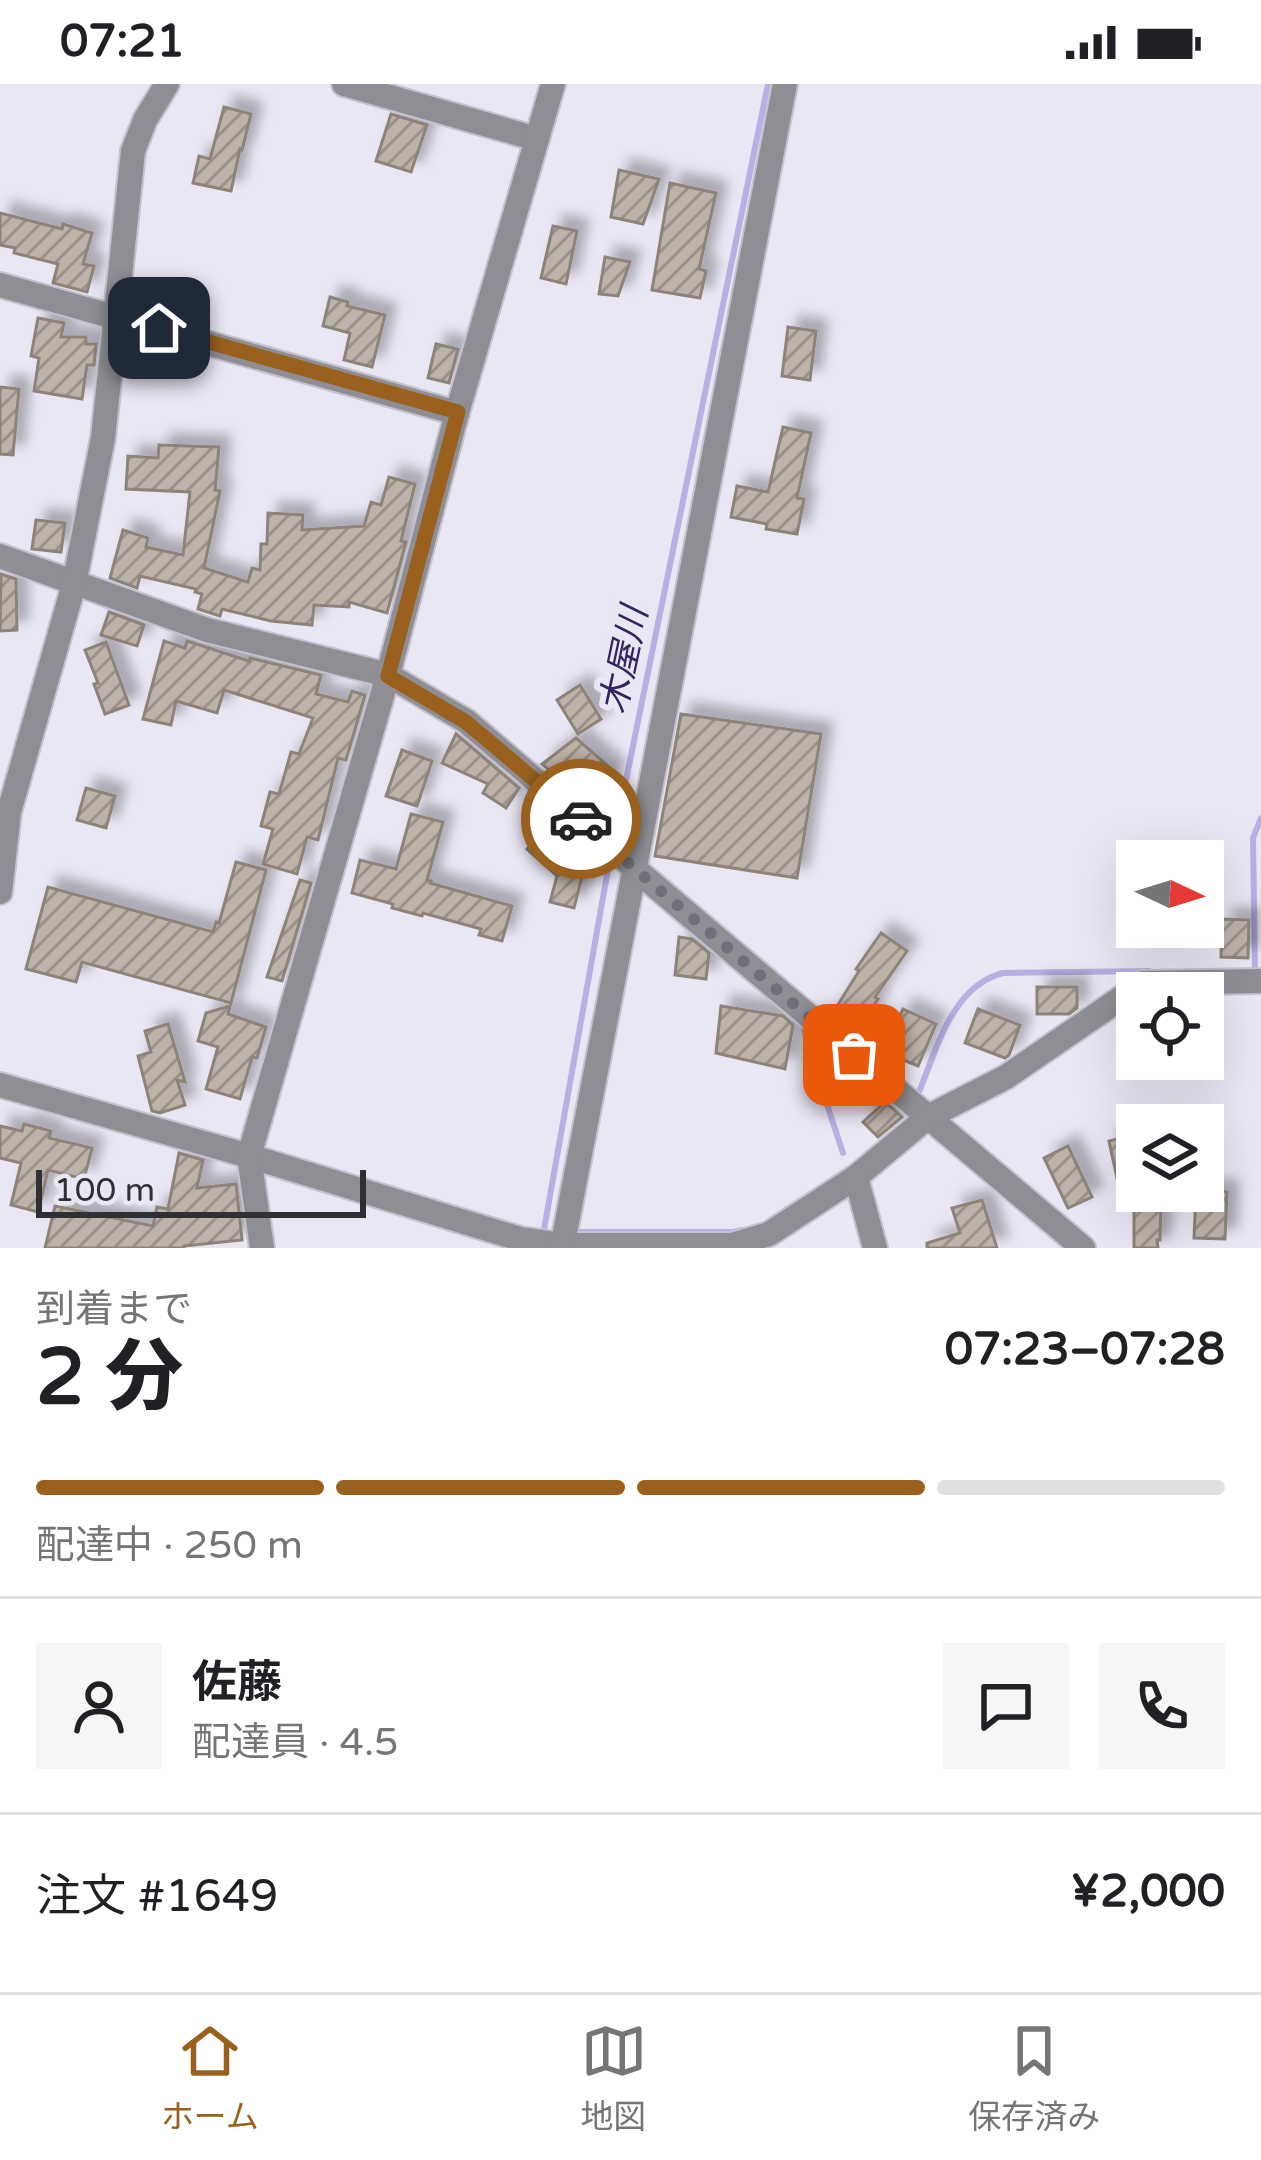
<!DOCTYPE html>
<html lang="ja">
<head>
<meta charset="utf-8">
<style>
	body { margin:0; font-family:"Varela Round","Noto Sans JP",sans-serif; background:#f6f6f6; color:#202124; height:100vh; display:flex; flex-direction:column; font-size:45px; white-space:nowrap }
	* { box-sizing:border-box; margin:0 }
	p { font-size:39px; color:#757577 }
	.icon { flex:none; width:66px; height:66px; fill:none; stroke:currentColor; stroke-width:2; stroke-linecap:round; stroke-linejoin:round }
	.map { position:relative; height:1164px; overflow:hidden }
	.sheet { display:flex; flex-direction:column; background:#fff; flex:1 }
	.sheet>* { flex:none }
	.needle { width:78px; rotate:94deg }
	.tools { position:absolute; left:1116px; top:756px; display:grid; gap:24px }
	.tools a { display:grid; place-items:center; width:108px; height:108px; border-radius:0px; background:#fff; box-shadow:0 12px 48px #0002; font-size:60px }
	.scale { position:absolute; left:36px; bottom:30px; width:330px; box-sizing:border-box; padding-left:12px; border:6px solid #302f34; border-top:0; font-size:33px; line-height:42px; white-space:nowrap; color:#302f34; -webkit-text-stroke:9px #e9e7f4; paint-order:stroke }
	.pin { position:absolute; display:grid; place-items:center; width:102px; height:102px; color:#fff; margin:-51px; border-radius:24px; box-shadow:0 6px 18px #0006 }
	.courier { position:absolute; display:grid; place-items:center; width:120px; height:120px; margin:-60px; border:9px solid #99611d; border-radius:50%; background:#fff; color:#222; box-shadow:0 3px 15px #0007 }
	.headline em { font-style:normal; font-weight:800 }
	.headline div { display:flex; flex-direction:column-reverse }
	.headline { display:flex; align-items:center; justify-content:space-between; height:204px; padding:0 36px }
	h1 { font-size:78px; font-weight:800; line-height:90px }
	.bar { display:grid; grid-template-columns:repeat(4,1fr); gap:18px 12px; align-content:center; height:144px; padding:0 36px }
	.bar i { height:15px; border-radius:9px; background:#e0e0e0 }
	.bar .current { background:#99611d }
	.bar p { grid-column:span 4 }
	.line { display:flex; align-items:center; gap:30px; padding:0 36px; border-top:3px solid #e0e0e0 }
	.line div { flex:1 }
	.round { display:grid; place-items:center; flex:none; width:126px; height:126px; border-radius:0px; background:#f6f6f6 }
	.status { display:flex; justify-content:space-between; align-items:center; height:84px; padding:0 60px; background:#fff; direction:ltr }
	.status svg { height:33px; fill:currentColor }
	.tabs { display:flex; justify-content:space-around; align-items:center; height:168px; border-top:3px solid #e0e0e0; background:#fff; font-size:33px; color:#757577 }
	.tabs a { display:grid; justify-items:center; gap:6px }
	.tabs .current { color:#99611d }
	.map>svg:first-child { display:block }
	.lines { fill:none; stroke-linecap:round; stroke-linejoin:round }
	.stream { stroke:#b9afe3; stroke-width:6 }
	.building { fill:url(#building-hatch); stroke:#8d8379; stroke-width:3; filter:url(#shadow) }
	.minor-casing { stroke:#c4c2ce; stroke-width:28 }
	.minor { stroke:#8f8e94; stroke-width:24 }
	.done { stroke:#716f77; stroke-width:12; stroke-dasharray:0 21.6 }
	.route { stroke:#99611d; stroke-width:15 }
	.labels { text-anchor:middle; stroke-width:12; stroke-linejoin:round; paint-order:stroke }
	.water-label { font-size:36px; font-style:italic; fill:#362462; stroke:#e9e7f4 }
</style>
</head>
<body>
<div class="status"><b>07:21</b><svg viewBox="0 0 49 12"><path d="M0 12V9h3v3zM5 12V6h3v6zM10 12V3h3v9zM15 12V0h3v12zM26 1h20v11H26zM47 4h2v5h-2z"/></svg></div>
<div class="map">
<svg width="1261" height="1164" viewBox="0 0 1261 1164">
	<defs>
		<pattern id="building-hatch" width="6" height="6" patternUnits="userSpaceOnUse" patternTransform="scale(3)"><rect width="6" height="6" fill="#bdb2a8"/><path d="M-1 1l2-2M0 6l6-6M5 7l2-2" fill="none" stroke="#9a918a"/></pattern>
		<filter id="shadow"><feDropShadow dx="11" dy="-11" stdDeviation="6" flood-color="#0004"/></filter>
	</defs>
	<rect width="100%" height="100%" fill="#e9e7f4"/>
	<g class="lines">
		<!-- stream -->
		<g class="stream">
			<polyline points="614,755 768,0"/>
			<polyline points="1255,887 1253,754 1261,734"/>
			<polyline points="803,941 810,969 843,1069"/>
			<path d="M917 1013C936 968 951 902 1003 889L1149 887"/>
			<polyline points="577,1148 733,1148 742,1146"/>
			<polyline points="543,1151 610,774"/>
		</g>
	</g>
	<!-- building -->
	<g class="building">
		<polygon points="224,23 251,30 242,66 240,65 231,107 193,99 199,72 210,75"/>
		<polygon points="391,30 427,41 411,88 376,77"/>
		<polygon points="619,86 659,95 643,140 611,133"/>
		<polygon points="670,99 716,109 699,185 706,187 700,214 652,206"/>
		<polygon points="0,129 62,145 63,140 92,149 83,180 94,182 87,208 53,199 58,180 14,169 15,164 0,161"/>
		<polygon points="553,142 577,147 566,200 541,194"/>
		<polygon points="605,173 630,178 618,212 599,210"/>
		<polygon points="330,213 348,218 347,222 385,231 372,283 344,276 350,249 323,242"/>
		<polygon points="38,234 64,239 61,253 86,253 86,260 96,260 94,281 87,281 82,315 34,307 39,274 31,272"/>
		<polygon points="788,243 816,247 810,296 782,292"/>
		<polygon points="436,260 458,265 449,299 428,294"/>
		<polygon points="0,303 19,305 13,371 0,370"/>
		<polygon points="783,343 811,349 797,414 804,415 797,450 766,445 767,440 731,433 737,402 768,408"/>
		<polygon points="159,361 219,363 215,406 220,407 204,484 248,498 252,484 260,486 261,460 267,460 268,429 303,431 302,446 364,442 371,418 381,421 389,393 415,400 401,457 406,458 387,529 349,518 349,523 314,521 312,541 271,537 222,525 220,532 198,525 202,510 195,508 196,505 140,492 137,504 110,494 123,446 148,454 146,463 183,471 190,408 126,405 128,372 158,374"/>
		<polygon points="36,436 65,439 61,468 32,465"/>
		<polygon points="1,490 16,495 17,546 0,547"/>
		<polygon points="109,528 144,541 137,562 101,551"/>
		<polygon points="164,557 185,564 187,557 249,577 250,574 321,591 316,610 348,618 352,607 365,611 346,676 338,674 318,756 307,753 297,790 263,780 273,745 261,742 270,708 279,710 291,668 299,670 313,634 224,606 217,629 176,617 171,641 143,635"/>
		<polygon points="106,558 129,621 105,630 94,600 98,599 85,566"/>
		<polygon points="580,601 601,635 578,650 557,616"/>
		<polygon points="681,630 821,650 797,794 655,772"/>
		<polygon points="456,650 519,704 506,724 483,709 488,700 442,679"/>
		<polygon points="576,654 615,688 589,720 542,680"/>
		<polygon points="402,666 432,677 417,722 386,712"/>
		<polygon points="86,704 115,712 106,744 77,736"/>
		<polygon points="411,730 443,738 427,796 431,797 430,799 512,822 502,857 479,851 481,845 423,829 422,832 392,824 393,820 352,809 360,776 396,785"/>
		<polygon points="553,733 574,751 555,773 585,781 574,824 550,818 557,792 527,765"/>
		<polygon points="236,778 266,786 231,919 82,878 76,898 26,885 48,803 213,848 216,838 219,839"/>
		<polygon points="300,796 311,799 282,897 267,893"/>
		<polygon points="1222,835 1249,836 1248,874 1221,873"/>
		<polygon points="881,849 907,867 875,913 878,915 857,948 832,930 859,887 856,885"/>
		<polygon points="679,853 692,855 709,869 706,895 675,891"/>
		<polygon points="1037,903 1077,903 1077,924 1069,930 1037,930"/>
		<polygon points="230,922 228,930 266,943 257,974 252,973 240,1015 206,1005 218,963 198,957 206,929"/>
		<polygon points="721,922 783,932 793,941 785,985 716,969"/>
		<polygon points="903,925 936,940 918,982 884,968"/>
		<polygon points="978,925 1020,941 1009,971 1005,974 965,959"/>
		<polygon points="168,940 185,998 177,996 185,1021 160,1029 152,1027 138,972 151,968 145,947"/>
		<polygon points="885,1018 902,1033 878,1053 863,1038"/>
		<polygon points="24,1040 51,1047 49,1054 92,1064 84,1095 48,1086 38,1128 11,1121 21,1079 0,1074 0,1042 22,1047"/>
		<polygon points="1137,1050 1137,1104 1120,1108 1109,1057"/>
		<polygon points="1068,1062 1092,1113 1068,1124 1044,1074"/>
		<polygon points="179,1069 203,1076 197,1104 236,1100 242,1156 184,1162 184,1164 45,1164 55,1122 153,1142 157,1123 168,1125"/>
		<polygon points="1196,1107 1227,1108 1225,1155 1194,1154"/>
		<polygon points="982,1116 997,1164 927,1164 927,1159 960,1149 952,1124"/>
		<polygon points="1134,1124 1161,1124 1160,1156 1157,1156 1158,1164 1134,1164"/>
	</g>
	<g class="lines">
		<!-- minor casing -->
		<g class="minor-casing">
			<g id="minor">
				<polyline points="344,0 537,55"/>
				<polyline points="0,201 457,329"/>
				<polyline points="0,472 207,546 388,591 466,637 595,747 635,785 1083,1164"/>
				<polyline points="0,808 9,728 74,500 103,354 133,67 145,36 167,0"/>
				<polyline points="0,1001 249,1072 520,1155 562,1161 732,1161 769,1150 856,1093 928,1033 1006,993 1143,899 1261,897"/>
				<polyline points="856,1093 875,1164"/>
				<polyline points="262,1164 249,1072 388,591 457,329 553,0"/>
				<polyline points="562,1164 785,0"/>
			</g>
		</g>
		<!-- minor -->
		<use href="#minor" class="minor"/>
	</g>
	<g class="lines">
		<!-- done -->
		<polyline class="done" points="581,735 635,785 854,971"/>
		<!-- route -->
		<polyline class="route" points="159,244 458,328 388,592 466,638 581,735"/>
	</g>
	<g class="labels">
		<!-- water labels -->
		<g class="water-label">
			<text transform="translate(623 576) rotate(-78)" y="13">木屋川</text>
		</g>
	</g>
</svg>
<div class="tools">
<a><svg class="needle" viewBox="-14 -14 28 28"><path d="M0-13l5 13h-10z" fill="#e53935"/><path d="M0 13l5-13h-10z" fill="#757577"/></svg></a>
<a><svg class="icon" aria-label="locate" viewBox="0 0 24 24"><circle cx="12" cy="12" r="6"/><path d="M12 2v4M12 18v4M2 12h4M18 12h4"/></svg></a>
<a><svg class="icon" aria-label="layers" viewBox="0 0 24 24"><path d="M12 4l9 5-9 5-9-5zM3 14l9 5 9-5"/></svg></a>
</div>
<div class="scale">100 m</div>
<div class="pin" style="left:854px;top:971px;background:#ea580c"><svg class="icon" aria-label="bag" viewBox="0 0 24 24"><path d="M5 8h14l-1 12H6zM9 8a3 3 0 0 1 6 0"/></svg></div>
<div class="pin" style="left:159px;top:244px;background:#1f2937"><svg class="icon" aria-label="home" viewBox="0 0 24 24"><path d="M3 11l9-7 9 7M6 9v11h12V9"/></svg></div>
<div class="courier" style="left:581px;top:735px"><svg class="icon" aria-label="car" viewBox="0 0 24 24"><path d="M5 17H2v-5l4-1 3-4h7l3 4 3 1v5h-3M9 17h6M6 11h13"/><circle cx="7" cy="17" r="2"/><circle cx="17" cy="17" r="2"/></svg></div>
</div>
<section class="sheet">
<div class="headline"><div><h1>2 分</h1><p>到着まで</p></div><em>07:23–07:28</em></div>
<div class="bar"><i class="current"></i><i class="current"></i><i class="current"></i><i></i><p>配達中 · 250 m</p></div>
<div class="line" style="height:216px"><a class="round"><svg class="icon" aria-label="person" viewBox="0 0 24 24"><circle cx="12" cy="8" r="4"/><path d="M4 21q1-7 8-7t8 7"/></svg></a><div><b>佐藤</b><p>配達員 · 4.5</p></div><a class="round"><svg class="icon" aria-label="chat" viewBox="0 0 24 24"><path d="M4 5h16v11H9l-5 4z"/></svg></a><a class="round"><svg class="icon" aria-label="phone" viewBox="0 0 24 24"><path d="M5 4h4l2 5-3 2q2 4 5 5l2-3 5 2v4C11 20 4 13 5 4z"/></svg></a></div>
<div class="line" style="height:156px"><div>注文 #1649</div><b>¥2,000</b></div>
</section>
<nav class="tabs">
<a class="current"><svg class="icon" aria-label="home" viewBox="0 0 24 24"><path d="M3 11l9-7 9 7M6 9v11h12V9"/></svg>ホーム</a>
<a><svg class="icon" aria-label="map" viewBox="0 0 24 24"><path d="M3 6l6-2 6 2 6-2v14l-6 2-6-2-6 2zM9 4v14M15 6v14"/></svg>地図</a>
<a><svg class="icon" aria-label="saved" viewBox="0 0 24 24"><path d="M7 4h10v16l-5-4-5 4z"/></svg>保存済み</a>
</nav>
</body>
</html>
